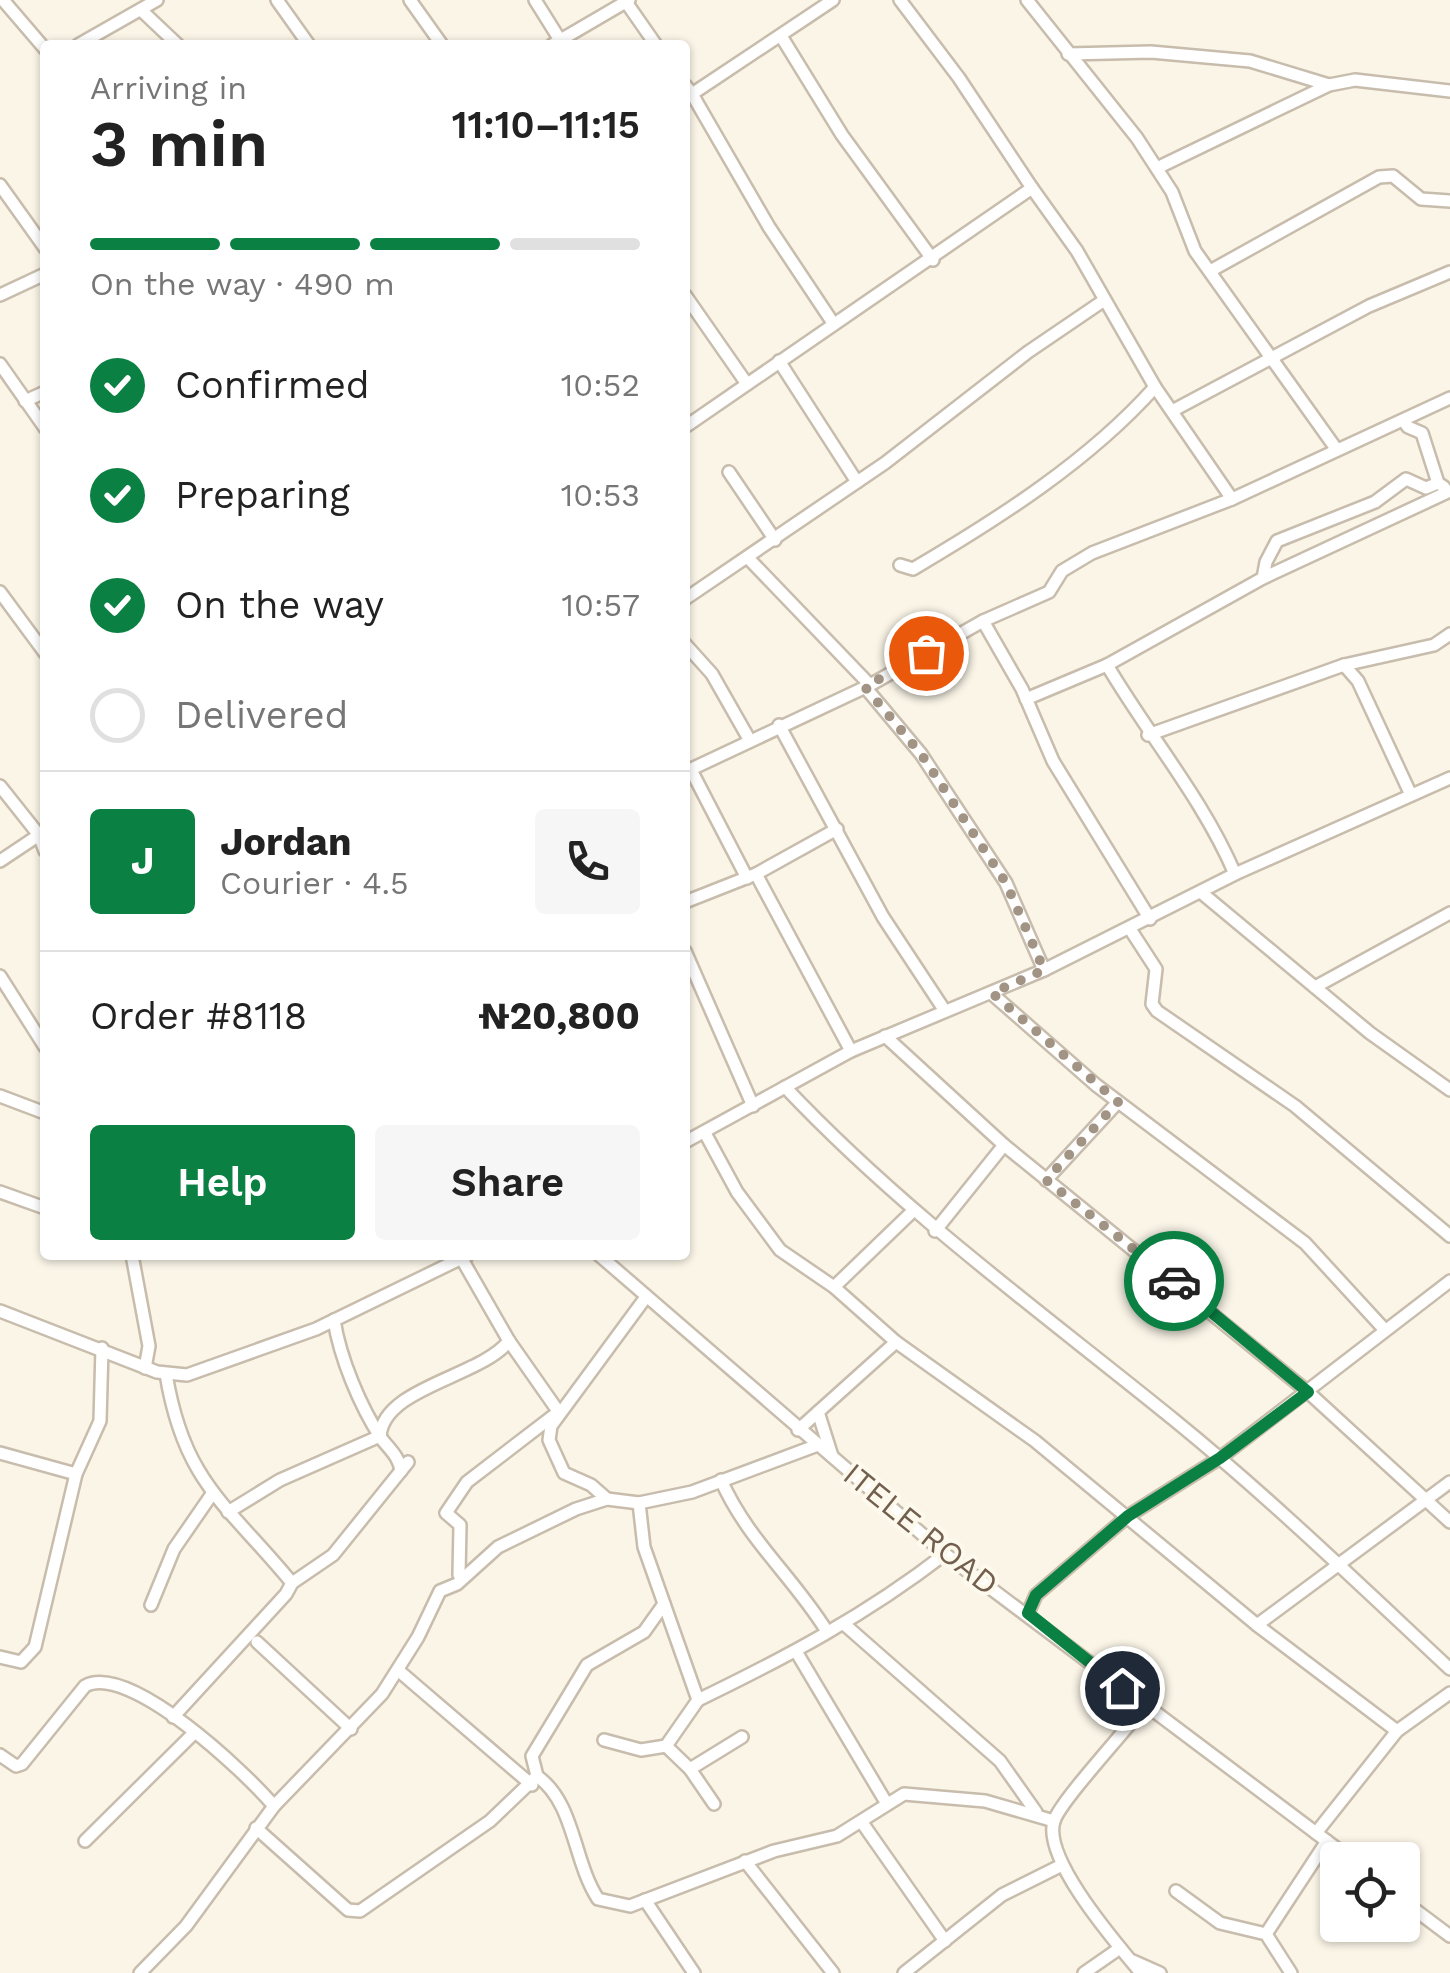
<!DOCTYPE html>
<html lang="en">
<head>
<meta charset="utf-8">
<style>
	body { margin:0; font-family:"Work Sans",sans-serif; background:#f6f6f6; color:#222; height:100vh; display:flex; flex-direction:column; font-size:38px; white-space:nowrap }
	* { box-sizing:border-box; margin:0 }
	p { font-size:32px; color:#767676 }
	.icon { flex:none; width:55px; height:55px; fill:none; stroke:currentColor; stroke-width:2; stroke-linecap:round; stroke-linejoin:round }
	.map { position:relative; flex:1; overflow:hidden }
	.details { position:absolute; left:40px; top:40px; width:650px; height:1220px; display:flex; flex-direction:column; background:#fff; border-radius:10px; box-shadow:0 2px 8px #0004 }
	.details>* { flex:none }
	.controls { position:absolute; left:1320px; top:1842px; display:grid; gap:20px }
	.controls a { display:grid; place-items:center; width:100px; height:100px; border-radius:10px; background:#fff; box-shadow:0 2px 8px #0004; font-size:50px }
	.pin { position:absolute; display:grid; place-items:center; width:85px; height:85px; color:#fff; margin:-42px; border:5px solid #fff; border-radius:50%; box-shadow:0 2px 10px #0007 }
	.courier { position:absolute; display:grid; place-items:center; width:100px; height:100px; margin:-50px; border:8px solid #0b8043; border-radius:50%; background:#fff; color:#222; box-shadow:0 2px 12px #0007 }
	.head em { font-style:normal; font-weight:600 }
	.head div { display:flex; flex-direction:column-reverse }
	.head { display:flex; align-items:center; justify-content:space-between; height:170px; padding:0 50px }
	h1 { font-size:65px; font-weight:600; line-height:75px }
	.bar { display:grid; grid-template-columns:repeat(4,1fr); gap:15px 10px; align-content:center; height:120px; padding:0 50px }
	.bar i { height:12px; border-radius:8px; background:#e0e0e0 }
	.bar .active { background:#0b8043 }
	.bar p { grid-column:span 4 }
	.line { display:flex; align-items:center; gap:25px; padding:0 50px; border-top:2px solid #e0e0e0 }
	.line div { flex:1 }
	.round { display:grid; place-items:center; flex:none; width:105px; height:105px; border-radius:10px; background:#f6f6f6 }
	ol { padding:0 50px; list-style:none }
	li { display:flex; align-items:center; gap:30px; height:110px }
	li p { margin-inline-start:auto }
	li .icon { padding:10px; border-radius:50%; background:#0b8043; color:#fff; stroke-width:4 }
	li:last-child { color:#767676 }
	li i { width:55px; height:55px; border:5px solid #e0e0e0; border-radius:50% }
	.action { display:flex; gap:20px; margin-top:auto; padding:20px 50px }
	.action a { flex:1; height:115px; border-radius:10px; background:#0b8043; color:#fff; font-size:40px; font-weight:600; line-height:115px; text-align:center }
	.action a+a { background:#f6f6f6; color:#222 }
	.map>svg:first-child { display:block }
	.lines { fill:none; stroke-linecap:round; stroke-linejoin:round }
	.minor-casing { stroke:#c8bcac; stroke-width:16 }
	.minor { stroke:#fff; stroke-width:11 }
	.done { stroke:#a29484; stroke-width:10; stroke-dasharray:0 18 }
	.route { stroke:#0b8043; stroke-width:12 }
	.labels { text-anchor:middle; stroke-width:8; stroke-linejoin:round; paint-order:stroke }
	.street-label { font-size:32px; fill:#725f4e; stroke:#fdf9ed }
</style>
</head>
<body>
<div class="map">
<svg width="1450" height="1973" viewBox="0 0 1450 1973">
	<rect width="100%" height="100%" fill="#faf5e7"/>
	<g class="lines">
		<!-- minor casing -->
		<g class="minor-casing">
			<g id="minor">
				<polyline points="3,0 45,49"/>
				<polyline points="277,0 309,45"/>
				<polyline points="410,0 442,45"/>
				<polyline points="535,0 560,40"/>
				<polyline points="1027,0 1137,138 1172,192 1195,251 1337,450"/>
				<polyline points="626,2 656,45"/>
				<polyline points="141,10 178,45"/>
				<polyline points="781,36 842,135 933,260"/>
				<polyline points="78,45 157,0"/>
				<polyline points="552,45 629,0"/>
				<polyline points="1068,54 1151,52 1250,61 1329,85"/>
				<polyline points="685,85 692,94 833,0"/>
				<polyline points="692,94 769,227 833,323"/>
				<polyline points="1157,168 1329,85 1355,80 1450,91"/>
				<polyline points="0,185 45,248"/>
				<polyline points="1032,188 1077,251 1155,387 1232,499"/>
				<polyline points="1212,270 1379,177 1393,176 1421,199 1450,201"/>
				<polyline points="0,295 45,274"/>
				<polyline points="685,295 747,384"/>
				<polyline points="779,361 857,482"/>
				<polyline points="0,364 45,428"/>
				<polyline points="25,401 45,392"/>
				<polyline points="1172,411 1369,306 1450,272"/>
				<polyline points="1403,420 1408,427 1422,433 1438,483 1444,487"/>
				<polyline points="685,427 1032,188 959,78 900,0"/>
				<polyline points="729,472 775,540"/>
				<polyline points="749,559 870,685"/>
				<path d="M900 565 913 569C998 519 1089 461 1155 387"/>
				<polyline points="1263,578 1266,562 1277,541 1375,502 1406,479 1426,488 1438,483"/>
				<polyline points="0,592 45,653"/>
				<polyline points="685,599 885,463 1028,352 1103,301"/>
				<polyline points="983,621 1022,689 1053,761 1150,919"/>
				<polyline points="685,644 712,674 749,739"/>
				<path d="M1107 665C1149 736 1203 799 1235 874"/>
				<polyline points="1344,665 1358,681 1411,795"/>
				<polyline points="865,687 921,754 1006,883 1044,970"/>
				<polyline points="1026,699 1107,665 1263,578 1450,491"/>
				<polyline points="779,725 883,917 945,1011"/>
				<polyline points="1148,735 1344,665 1434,645 1450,634"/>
				<polyline points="691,770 747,878"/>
				<polyline points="685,772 870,685 983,621 1049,592 1062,571 1092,553 1232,499 1450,398"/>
				<polyline points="0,786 39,835 45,851"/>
				<polyline points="0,861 42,833"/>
				<polyline points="756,874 851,1051"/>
				<polyline points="1203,894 1370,1033 1450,1090"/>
				<polyline points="685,902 756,874 837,829"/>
				<polyline points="1130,929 1156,969 1152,1004 1157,1011 1295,1106 1450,1236"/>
				<polyline points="685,951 753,1106"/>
				<polyline points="0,976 45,1047"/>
				<polyline points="1315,987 1450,913"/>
				<polyline points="991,993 1096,1085 1305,1243 1384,1329"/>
				<polyline points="885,1036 1004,1145 1308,1392 1450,1522"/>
				<path d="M785 1087C903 1212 1040 1311 1173 1419 1269 1497 1359 1584 1450 1669"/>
				<polyline points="0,1096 45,1113"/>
				<polyline points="705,1133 737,1192 780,1250 834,1287 896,1342 1035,1441 1257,1625 1397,1731"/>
				<polyline points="685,1142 851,1051 1044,970 1235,874 1450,778"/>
				<polyline points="1046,1180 1118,1102"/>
				<polyline points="0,1192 45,1208"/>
				<polyline points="935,1231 1004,1145"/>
				<polyline points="132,1255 149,1346 145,1368"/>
				<polyline points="599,1255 945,1554 1352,1860"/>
				<polyline points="463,1261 509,1341 558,1411"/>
				<polyline points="834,1287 914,1210"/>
				<polyline points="0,1311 157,1372 187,1375 316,1329 468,1255"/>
				<path d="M334 1320C340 1358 360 1406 381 1438 389 1449 399 1456 401 1471"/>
				<path d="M166 1374C184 1483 227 1504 292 1583"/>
				<polyline points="818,1412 832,1456"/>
				<polyline points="798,1430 896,1342"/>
				<path d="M380 1436C384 1387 481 1377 509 1341"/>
				<polyline points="0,1453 76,1474"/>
				<path d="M721 1480C747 1539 793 1577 826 1630"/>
				<polyline points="607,1499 591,1485 564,1473 549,1440 551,1426 646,1297"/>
				<polyline points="639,1503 644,1547 698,1700 666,1746 690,1769 714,1804"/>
				<polyline points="228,1512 280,1480 380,1436"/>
				<polyline points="459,1575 460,1525 446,1513 467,1482 553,1416"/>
				<path d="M664 1604 644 1632 587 1665 532 1756 537 1776C575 1803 573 1861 598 1899L630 1906 774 1851 837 1836 904 1794 985 1801 1054 1821"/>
				<polyline points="151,1605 174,1549 212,1494"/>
				<polyline points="1028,1613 1036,1595 1128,1516 1220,1458 1450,1281"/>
				<polyline points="844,1624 1000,1761 1036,1812"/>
				<polyline points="1257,1625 1450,1482"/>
				<polyline points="257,1642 351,1729"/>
				<polyline points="797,1653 887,1804"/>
				<polyline points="0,1657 21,1662 35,1647 76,1474 100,1421 102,1348"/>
				<polyline points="399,1671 532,1785"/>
				<path d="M698 1700C787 1657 866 1615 945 1554"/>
				<polyline points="173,1717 286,1594 292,1583 333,1555 408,1462"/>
				<polyline points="604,1740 641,1750 666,1746"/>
				<path d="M0 1755 16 1766 22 1764 85 1686C129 1662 245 1772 274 1806"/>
				<polyline points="690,1769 742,1737"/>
				<polyline points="863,1824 945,1941"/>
				<polyline points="256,1828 348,1910 360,1911 490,1821 537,1776"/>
				<polyline points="1316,1833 1397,1731 1450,1693"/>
				<polyline points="85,1841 193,1734"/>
				<polyline points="745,1861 833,1973"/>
				<polyline points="1176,1891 1220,1923 1266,1934 1291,1973"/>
				<polyline points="645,1900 694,1973"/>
				<polyline points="1402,1900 1450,1936"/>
				<polyline points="1266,1934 1327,1841"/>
				<polyline points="1133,1961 1160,1973"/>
				<polyline points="140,1973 186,1926 274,1806 382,1694 418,1637 440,1591 457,1584 498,1547 576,1509 607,1499 639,1503 692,1492 815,1446"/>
				<polyline points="904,1973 1002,1895 1062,1865"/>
				<polyline points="1084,1973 1120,1948"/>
				<path d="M1141 1973C1118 1945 1042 1859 1054 1821 1061 1800 1127 1730 1145 1705"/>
			</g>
		</g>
		<!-- minor -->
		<use href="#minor" class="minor"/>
	</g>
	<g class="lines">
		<!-- done -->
		<polyline class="done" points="926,653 865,687 921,754 1006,883 1044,970 992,993 1118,1102 1046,1180 1174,1281"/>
		<!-- route -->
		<polyline class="route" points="1122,1688 1028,1613 1036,1595 1128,1516 1220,1458 1308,1392 1174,1281"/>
	</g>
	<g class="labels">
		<!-- street labels -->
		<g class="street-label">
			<text transform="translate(921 1529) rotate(39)" y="11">ITELE ROAD</text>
		</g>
	</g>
</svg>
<div class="controls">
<a><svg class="icon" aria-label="locate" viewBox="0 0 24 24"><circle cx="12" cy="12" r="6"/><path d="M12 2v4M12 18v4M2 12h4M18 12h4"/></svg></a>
</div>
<div class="pin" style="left:926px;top:653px;background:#ea580c"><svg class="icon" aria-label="bag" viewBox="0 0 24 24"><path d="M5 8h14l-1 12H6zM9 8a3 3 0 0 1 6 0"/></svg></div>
<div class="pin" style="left:1122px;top:1688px;background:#1f2937"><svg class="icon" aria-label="home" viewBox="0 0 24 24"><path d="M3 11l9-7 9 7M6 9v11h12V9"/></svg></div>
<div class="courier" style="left:1174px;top:1281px"><svg class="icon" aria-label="car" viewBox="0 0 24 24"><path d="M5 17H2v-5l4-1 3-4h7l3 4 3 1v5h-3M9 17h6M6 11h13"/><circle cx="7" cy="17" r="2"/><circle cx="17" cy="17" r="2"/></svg></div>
<section class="details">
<div class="head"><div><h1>3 min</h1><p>Arriving in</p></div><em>11:10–11:15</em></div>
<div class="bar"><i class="active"></i><i class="active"></i><i class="active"></i><i></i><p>On the way · 490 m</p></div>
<ol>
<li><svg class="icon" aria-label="check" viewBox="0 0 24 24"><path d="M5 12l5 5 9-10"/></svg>Confirmed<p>10:52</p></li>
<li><svg class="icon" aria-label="check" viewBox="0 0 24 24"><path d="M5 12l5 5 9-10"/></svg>Preparing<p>10:53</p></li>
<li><svg class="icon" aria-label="check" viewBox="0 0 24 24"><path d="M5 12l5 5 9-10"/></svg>On the way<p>10:57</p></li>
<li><i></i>Delivered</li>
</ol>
<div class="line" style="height:180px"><b class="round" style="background:#0b8043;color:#fff">J</b><div><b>Jordan</b><p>Courier · 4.5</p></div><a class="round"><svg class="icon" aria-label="phone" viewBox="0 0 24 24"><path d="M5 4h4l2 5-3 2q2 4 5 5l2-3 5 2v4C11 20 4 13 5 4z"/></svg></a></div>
<div class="line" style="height:130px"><div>Order #8118</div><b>₦20,800</b></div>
<div class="action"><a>Help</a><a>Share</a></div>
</section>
</div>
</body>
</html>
